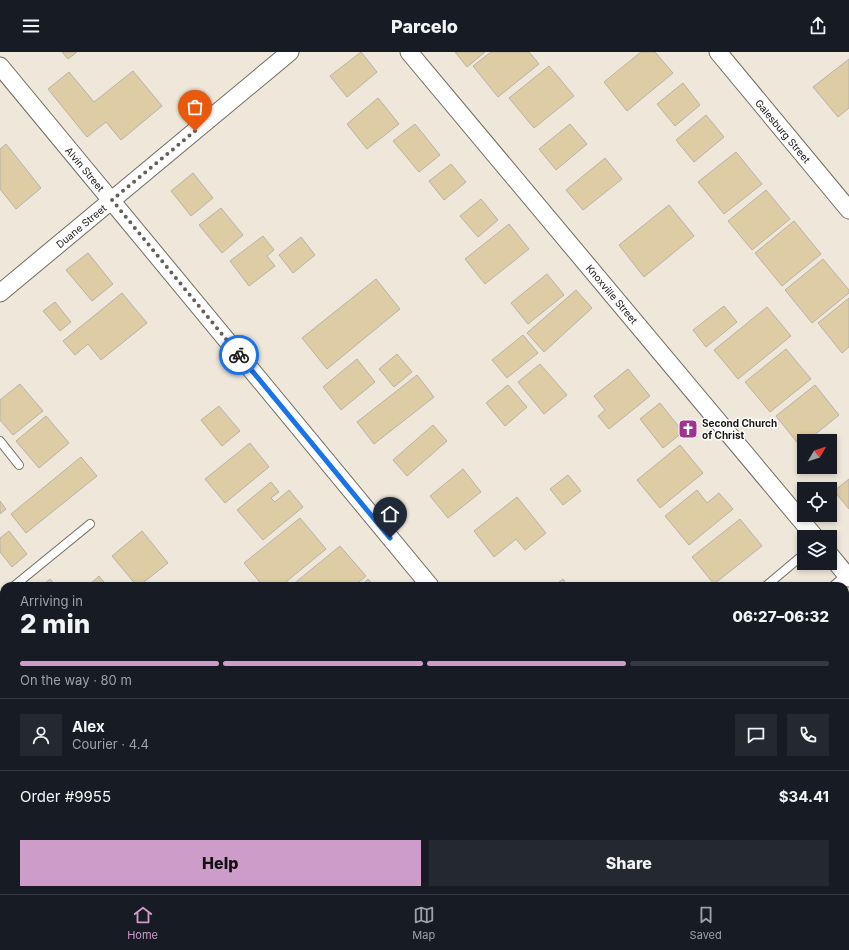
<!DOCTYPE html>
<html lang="en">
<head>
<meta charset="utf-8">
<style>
	body { margin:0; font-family:Inter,sans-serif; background:#242831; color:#f1f3f6; height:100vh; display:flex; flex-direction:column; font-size:15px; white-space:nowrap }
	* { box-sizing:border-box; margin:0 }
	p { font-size:13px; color:#9ea1a6 }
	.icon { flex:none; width:22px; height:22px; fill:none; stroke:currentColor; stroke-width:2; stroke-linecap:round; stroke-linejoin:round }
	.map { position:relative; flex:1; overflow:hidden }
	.panel { position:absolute; left:0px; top:530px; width:849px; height:312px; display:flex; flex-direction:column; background:#171b24; border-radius:12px 12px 0 0; box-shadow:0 2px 6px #0003 }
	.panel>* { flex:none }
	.needle { width:26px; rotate:51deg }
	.buttons { position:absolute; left:797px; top:382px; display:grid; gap:8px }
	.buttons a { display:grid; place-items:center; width:40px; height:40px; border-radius:0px; background:#171b24; box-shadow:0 2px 6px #0003; font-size:20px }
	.pin { position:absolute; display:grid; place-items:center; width:34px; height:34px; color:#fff; margin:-41px -17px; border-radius:50% 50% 50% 0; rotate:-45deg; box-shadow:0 0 4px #0007 }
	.pin .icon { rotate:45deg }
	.courier { position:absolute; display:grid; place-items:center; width:40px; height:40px; margin:-20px; border:3px solid #1a73e8; border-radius:50%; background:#fff; color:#222; box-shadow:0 1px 5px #0007 }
	.overview em { font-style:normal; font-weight:800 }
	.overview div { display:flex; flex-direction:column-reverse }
	.overview { display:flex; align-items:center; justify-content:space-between; height:68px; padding:0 20px }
	h1 { font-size:26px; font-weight:800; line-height:30px }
	.bar { display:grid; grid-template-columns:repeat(4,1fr); gap:6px 4px; align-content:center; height:48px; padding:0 20px }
	.bar i { height:5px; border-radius:3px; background:#363941 }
	.bar .selected { background:#cd9cc9 }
	.bar p { grid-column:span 4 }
	.line { display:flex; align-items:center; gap:10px; padding:0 20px; border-top:1px solid #363941 }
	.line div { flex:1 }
	.round { display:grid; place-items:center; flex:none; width:42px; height:42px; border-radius:0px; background:#242831 }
	.primary-button { display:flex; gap:8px; margin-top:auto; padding:8px 20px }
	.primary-button a { flex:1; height:46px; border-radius:0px; background:#cd9cc9; color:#111; font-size:16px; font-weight:800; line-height:46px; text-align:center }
	.primary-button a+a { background:#242831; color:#f1f3f6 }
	header { display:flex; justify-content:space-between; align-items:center; height:52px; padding:0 20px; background:#171b24; font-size:18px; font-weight:800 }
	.tab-bar { display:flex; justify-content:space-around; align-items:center; height:56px; border-top:1px solid #363941; background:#171b24; font-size:11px; color:#9ea1a6 }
	.tab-bar a { display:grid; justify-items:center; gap:2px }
	.tab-bar .selected { color:#cd9cc9 }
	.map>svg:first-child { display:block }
	.building { fill:#decca5; stroke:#b8b2a6 }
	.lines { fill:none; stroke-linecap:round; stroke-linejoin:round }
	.service-casing { stroke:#726c61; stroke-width:10 }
	.minor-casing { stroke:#726c61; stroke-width:19 }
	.primary-casing { stroke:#ac7784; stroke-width:24 }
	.service { stroke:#fff; stroke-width:8 }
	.minor { stroke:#fff; stroke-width:17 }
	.primary { stroke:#fdccda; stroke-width:22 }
	.done { stroke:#646059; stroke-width:4; stroke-dasharray:0 7.2 }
	.route { stroke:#1a73e8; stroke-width:5 }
	.labels { text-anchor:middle; stroke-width:3; stroke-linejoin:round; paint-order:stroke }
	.street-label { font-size:10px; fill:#1a1713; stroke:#fff }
	.poi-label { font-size:10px; font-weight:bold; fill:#1a1713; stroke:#fff; text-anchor:start }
</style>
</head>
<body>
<header><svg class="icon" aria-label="menu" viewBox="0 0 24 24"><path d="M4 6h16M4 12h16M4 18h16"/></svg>Parcelo<svg class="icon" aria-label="share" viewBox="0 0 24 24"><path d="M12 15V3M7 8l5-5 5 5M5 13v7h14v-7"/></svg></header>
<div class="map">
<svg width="849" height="842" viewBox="0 0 849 842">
	<rect width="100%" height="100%" fill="#eee7da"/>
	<!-- building -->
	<g class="building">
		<polygon points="62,0 77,0 68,7"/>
		<polygon points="361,0 377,20 347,45 330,24"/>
		<polygon points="455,0 485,0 467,15"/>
		<polygon points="491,0 529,0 539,12 498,45 473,14"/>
		<polygon points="641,0 655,0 673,21 627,59 604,30"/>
		<polygon points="849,7 849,56 838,65 813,35"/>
		<polygon points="549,14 574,44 534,76 509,46"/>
		<polygon points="133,19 162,54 121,88 106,70 87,85 48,37 69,20 94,50"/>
		<polygon points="683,31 700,53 675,74 657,52"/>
		<polygon points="378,46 399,72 367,97 347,72"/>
		<polygon points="706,63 724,85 694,110 676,88"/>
		<polygon points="415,72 440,103 419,120 393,89"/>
		<polygon points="570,72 587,92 556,118 539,97"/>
		<polygon points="6,92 41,136 16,157 0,137 0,97"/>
		<polygon points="736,100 762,132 724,162 698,130"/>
		<polygon points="605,106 622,127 583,158 566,138"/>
		<polygon points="451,112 466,130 444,148 429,129"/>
		<polygon points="193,121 213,146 191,164 171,139"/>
		<polygon points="766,138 790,167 752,198 728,169"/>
		<polygon points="481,147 498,168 478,185 460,164"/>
		<polygon points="669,153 694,184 644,225 619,193"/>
		<polygon points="221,156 243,183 222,201 199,173"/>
		<polygon points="794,169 821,202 782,234 755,201"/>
		<polygon points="509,172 529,197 485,232 465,207"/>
		<polygon points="263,184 274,198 267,204 275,214 249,234 230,209"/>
		<polygon points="301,185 315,203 293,221 279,203"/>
		<polygon points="88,201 113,232 92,249 66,218"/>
		<polygon points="823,207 849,238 849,241 812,271 785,238"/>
		<polygon points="547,222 564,243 528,272 511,251"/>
		<polygon points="376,227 400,257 327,317 302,286"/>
		<polygon points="576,238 592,256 544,300 527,281"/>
		<polygon points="122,241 147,271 101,308 88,292 75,303 63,289"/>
		<polygon points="849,246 849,295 842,301 818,271"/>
		<polygon points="55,250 71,270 60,279 43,259"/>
		<polygon points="724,254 737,270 706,295 693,278"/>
		<polygon points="767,255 791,284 738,327 714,298"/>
		<polygon points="523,283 538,301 507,326 492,308"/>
		<polygon points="786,297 811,327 770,360 745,330"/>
		<polygon points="397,302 412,320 394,335 379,317"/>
		<polygon points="357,307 375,330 341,358 323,335"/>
		<polygon points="540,312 567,343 544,362 518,330"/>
		<polygon points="628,317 650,344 609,377 598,364 605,358 594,344"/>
		<polygon points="417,323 434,345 374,392 357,370"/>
		<polygon points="20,332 43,359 13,383 0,368 0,348"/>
		<polygon points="508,333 527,355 505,374 486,351"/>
		<polygon points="815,333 839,363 807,389 804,389 804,391 800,394 776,364"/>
		<polygon points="660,351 683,380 663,396 640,367"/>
		<polygon points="219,354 240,379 222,394 201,368"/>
		<polygon points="46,364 69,391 39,416 16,389"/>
		<polygon points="433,373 447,389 407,424 393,408"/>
		<polygon points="250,391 269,415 225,451 205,427"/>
		<polygon points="680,393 703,421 660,456 637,428"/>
		<polygon points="81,405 97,424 26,481 11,462"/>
		<polygon points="463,417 481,440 448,466 430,444"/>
		<polygon points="568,423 581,439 563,453 550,437"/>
		<polygon points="849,427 849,457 834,439"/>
		<polygon points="271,430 279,440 271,446 275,450 289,438 303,455 263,488 237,458"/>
		<polygon points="697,438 707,451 719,441 733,457 689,493 665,464"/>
		<polygon points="517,445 546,481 525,498 516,487 494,505 474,479"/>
		<polygon points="0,449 6,457 0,462"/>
		<polygon points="300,466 326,497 281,534 263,534 244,511"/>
		<polygon points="740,467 762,494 714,532 692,505"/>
		<polygon points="9,479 27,502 12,515 0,500 0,486"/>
		<polygon points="142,479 168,511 139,534 137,534 112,504"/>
		<polygon points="340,494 366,524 354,534 291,534"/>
		<polygon points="99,524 107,534 88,534"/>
		<polygon points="50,527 56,534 42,534"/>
		<polygon points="368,527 374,534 361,534"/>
		<polygon points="563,527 568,534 554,534"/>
		<polygon points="0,659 4,664 4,686 0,690"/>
		<polygon points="4,697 4,744 0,747 0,700"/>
	</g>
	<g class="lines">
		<!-- service casing -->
		<g class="service-casing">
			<g id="service">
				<polyline points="0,389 19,413"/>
				<polyline points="14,534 90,472"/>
				<polyline points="766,534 804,502"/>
				<polyline points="833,534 846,523"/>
				<polyline points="0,546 4,543"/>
			</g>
		</g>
		<!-- minor casing -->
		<g class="minor-casing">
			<g id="minor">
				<polyline points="409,0 815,485"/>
				<polyline points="718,0 849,158"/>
				<polyline points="0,14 430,534"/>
				<polyline points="0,241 290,0"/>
				<polyline points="830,503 849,526"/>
				<polyline points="0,579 4,584"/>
				<polyline points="213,838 217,842"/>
			</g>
		</g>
		<!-- primary casing -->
		<g class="primary-casing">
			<g id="primary">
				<polyline points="845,715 849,712"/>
				<polyline points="845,759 849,756"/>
				<polyline points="693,842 698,838"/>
				<polyline points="746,842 751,838"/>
			</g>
		</g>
		<!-- service -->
		<use href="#service" class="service"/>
		<!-- minor -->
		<use href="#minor" class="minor"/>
		<!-- primary -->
		<use href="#primary" class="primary"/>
	</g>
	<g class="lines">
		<!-- done -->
		<polyline class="done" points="195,79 112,148 239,303"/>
		<!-- route -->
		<polyline class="route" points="239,303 390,486"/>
	</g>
	<!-- icons -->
	<defs>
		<g id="church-square" transform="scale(1)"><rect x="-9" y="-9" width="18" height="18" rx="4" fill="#a03291" stroke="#fff"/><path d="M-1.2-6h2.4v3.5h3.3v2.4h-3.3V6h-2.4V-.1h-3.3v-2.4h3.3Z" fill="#fff"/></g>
	</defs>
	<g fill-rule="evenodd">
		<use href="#church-square" x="688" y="377"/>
	</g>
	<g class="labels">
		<!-- street labels -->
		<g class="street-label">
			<text transform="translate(783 79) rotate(50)" y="4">Galesburg Street</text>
			<text transform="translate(85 117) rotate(50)" y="4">Alvin Street</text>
			<text transform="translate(81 174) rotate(-40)" y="4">Duane Street</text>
			<text transform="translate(612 242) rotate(50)" y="4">Knoxville Street</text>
		</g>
		<!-- poi labels -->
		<g class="poi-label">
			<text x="702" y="375">Second Church<tspan x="702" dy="12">of Christ</tspan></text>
		</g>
	</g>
</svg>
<div class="buttons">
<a><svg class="needle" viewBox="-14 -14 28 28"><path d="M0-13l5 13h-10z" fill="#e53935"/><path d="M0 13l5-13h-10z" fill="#9ea1a6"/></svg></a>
<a><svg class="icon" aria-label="locate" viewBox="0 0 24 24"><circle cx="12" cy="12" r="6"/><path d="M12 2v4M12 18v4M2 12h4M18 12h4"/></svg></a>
<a><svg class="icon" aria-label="layers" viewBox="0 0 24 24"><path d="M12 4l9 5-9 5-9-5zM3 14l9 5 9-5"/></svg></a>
</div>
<div class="pin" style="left:195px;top:79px;background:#ea580c"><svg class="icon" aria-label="bag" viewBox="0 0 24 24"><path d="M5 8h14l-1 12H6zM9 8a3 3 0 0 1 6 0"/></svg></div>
<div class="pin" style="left:390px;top:486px;background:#1f2937"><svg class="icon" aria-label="home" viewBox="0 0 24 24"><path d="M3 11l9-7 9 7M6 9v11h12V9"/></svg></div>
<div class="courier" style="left:239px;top:303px"><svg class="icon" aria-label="bike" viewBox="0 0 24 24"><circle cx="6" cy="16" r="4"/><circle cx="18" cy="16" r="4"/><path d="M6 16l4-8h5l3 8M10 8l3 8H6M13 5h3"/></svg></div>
<section class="panel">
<div class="overview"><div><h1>2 min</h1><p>Arriving in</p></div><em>06:27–06:32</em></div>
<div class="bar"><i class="selected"></i><i class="selected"></i><i class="selected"></i><i></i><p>On the way · 80 m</p></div>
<div class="line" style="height:72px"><a class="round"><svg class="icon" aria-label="person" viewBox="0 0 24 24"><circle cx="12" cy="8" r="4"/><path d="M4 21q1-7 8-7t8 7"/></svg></a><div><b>Alex</b><p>Courier · 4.4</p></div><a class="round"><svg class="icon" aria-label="chat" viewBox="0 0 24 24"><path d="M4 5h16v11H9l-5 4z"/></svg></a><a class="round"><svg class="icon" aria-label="phone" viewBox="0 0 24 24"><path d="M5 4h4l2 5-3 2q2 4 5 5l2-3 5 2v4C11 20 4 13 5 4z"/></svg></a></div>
<div class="line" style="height:52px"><div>Order #9955</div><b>$34.41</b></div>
<div class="primary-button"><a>Help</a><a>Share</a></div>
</section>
</div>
<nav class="tab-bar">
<a class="selected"><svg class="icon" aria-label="home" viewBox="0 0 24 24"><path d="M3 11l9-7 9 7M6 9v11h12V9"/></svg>Home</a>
<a><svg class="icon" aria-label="map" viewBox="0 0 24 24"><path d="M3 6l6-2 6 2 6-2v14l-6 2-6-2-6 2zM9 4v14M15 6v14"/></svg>Map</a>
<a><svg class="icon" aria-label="saved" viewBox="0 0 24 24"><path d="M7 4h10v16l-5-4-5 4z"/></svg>Saved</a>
</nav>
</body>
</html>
